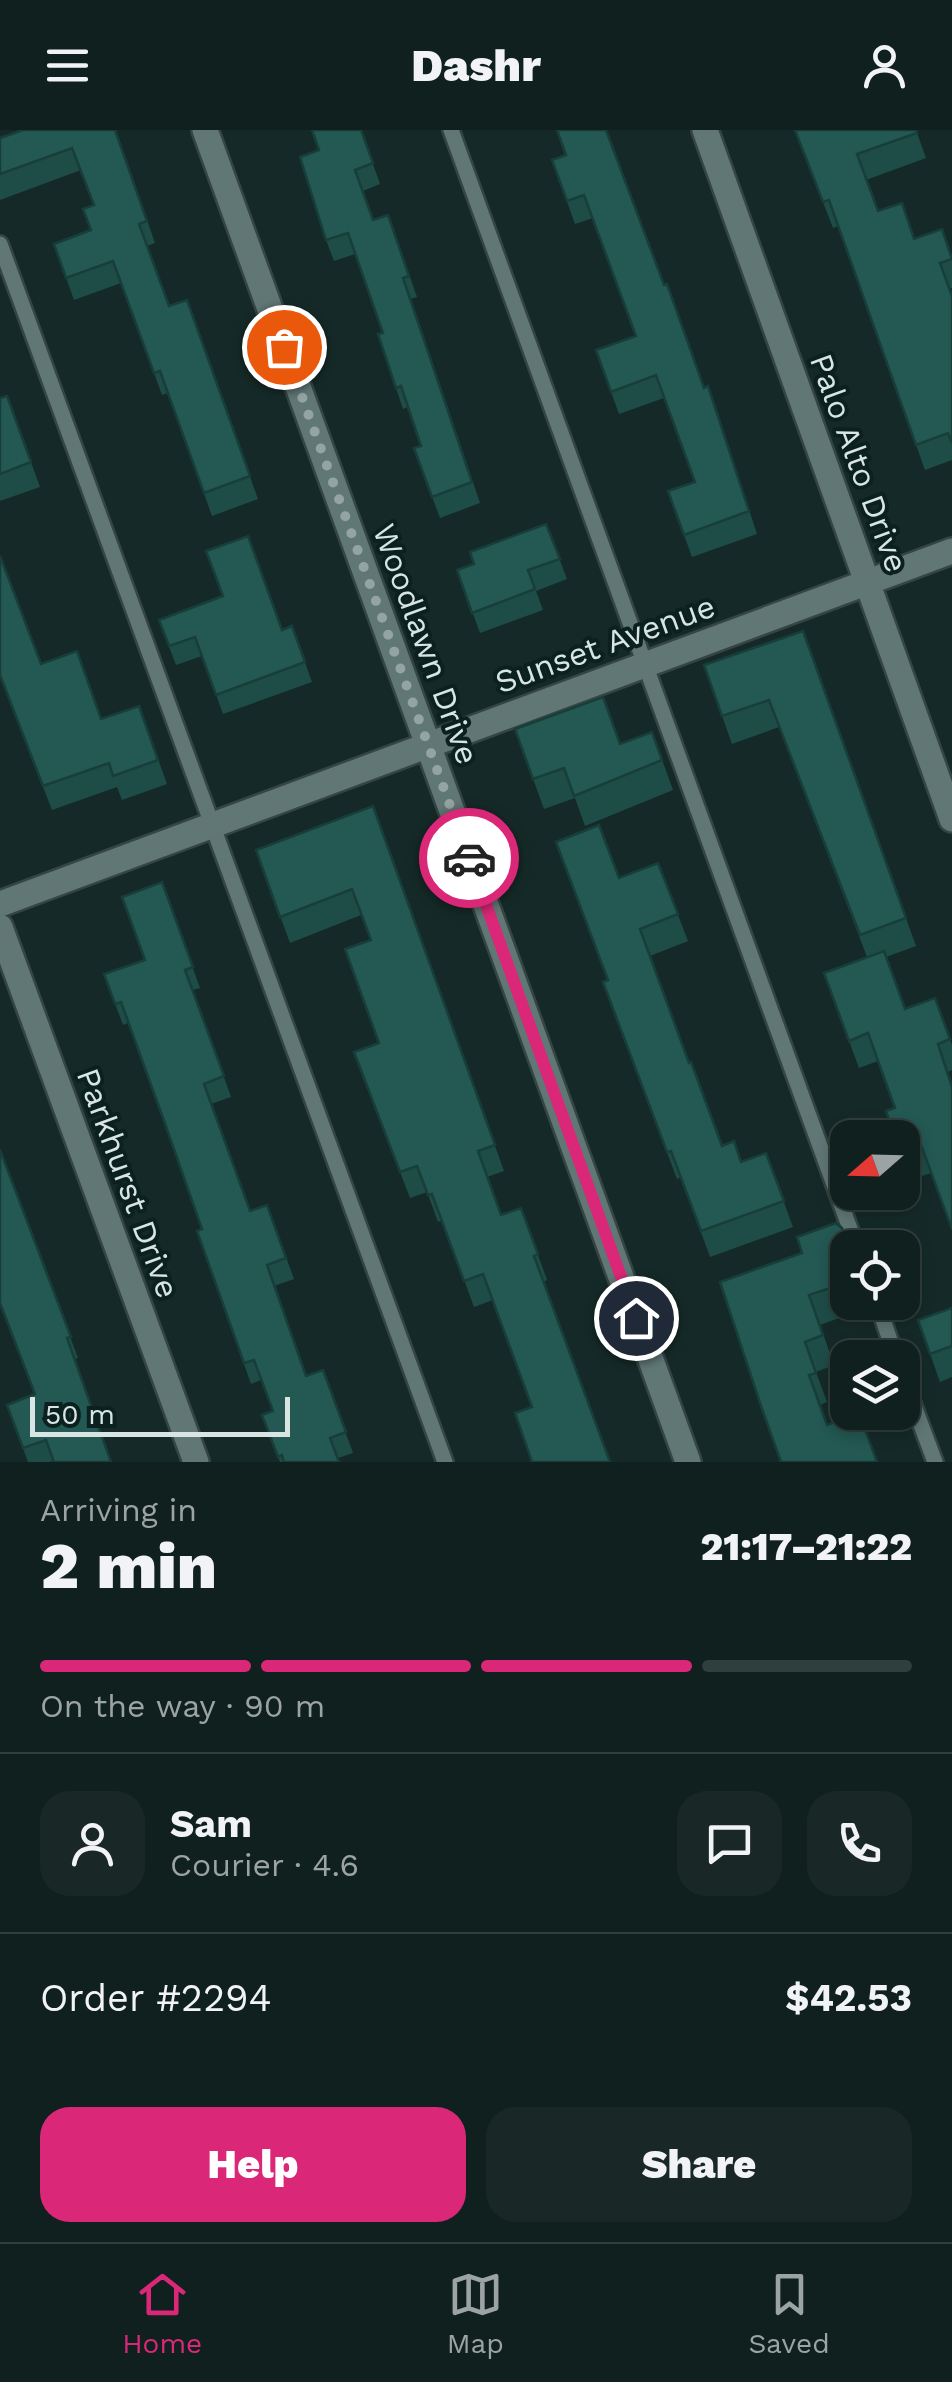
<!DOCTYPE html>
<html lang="en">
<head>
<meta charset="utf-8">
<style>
	body { margin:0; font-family:"Work Sans",sans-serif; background:#192827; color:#f1f3f6; height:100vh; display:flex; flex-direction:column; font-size:38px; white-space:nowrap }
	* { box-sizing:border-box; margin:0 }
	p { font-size:32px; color:#9ca3a4 }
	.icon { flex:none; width:55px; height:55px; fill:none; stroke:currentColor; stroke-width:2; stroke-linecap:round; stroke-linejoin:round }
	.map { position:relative; height:1332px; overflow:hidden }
	.sheet { display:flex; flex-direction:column; background:#10201e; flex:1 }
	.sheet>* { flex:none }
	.needle { width:65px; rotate:250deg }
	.buttons { position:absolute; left:830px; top:990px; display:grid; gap:20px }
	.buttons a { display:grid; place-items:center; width:90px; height:90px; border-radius:20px; background:#10201e; box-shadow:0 5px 15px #0003,0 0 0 2px #303e3c; font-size:50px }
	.scale { position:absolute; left:30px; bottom:25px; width:260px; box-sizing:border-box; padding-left:10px; border:5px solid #d8e5e3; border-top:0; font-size:28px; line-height:35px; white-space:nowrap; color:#d8e5e3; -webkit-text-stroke:8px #0b211f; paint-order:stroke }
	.pin { position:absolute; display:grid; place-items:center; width:85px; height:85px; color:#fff; margin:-42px; border:5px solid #fff; border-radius:50%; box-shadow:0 2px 10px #0007 }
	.courier { position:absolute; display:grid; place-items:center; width:100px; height:100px; margin:-50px; border:8px solid #db2777; border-radius:50%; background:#fff; color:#222; box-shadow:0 2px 12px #0007 }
	.head em { font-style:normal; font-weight:800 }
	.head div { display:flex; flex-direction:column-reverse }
	.head { display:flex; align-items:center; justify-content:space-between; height:170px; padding:0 40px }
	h1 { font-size:65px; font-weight:800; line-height:75px }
	.bar { display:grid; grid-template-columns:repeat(4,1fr); gap:15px 10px; align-content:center; height:120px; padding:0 40px }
	.bar i { height:12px; border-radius:8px; background:#303e3c }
	.bar .current { background:#db2777 }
	.bar p { grid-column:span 4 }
	.line { display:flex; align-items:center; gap:25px; padding:0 40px; border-top:2px solid #303e3c }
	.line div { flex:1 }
	.round { display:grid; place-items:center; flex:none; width:105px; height:105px; border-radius:30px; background:#192827 }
	.primary-button { display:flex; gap:20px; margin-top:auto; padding:20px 40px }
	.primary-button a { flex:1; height:115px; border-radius:30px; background:#db2777; color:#fff; font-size:40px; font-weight:800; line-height:115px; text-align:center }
	.primary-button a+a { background:#192827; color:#f1f3f6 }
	header { display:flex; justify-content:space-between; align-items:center; height:130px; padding:0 40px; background:#10201e; font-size:45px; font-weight:800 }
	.tab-bar { display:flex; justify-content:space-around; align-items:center; height:140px; border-top:2px solid #303e3c; background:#10201e; font-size:28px; color:#9ca3a4 }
	.tab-bar a { display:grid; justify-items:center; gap:5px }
	.tab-bar .current { color:#db2777 }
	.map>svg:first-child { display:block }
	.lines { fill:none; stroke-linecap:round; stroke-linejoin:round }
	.lane-casing { stroke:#354543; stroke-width:20 }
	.street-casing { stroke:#354543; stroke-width:30 }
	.lane { stroke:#607775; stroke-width:15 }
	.street { stroke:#607775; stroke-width:25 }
	.wall { fill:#1e4c47 }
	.building { fill:#235853; stroke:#183e3a; stroke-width:2.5 }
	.done { stroke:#94a4a2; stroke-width:10; stroke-dasharray:0 18 }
	.route { stroke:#db2777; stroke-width:12 }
	.labels { text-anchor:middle; stroke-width:8; stroke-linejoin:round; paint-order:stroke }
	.street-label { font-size:32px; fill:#d8e5e3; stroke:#0b211f }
</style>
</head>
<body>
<header><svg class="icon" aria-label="menu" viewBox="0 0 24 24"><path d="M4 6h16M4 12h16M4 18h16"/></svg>Dashr<svg class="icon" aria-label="person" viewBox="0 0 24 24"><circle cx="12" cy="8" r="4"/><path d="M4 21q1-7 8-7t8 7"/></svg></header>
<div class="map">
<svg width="952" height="1332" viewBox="0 0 952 1332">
	<rect width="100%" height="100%" fill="#152a28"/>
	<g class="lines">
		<!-- lane casing -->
		<g class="lane-casing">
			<g id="lane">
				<polyline points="451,0 857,1118"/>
				<polyline points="0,114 445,1332"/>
				<polyline points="877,1172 896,1228"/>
				<polyline points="902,1244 935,1332"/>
			</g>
		</g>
		<!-- street casing -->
		<g class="street-casing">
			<g id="street">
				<polyline points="205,0 688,1332"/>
				<polyline points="705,0 952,689"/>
				<polyline points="0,774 952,421"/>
				<polyline points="0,797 196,1332"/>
			</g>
		</g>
		<!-- lane -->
		<use href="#lane" class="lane"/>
		<!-- street -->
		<use href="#street" class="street"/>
	</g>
	<!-- wall -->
	<g class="wall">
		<polygon points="116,0 155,113 147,116 169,176 187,170 258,369 212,386 168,263 162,265 121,153 74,170 54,114 91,100 94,75 81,40 0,70 0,8"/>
		<polygon points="361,0 380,54 363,61 373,90 388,85 417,167 411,169 480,373 440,388 414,318 421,316 408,277 403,279 396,258 383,203 355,124 334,131 326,110 319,20"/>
		<polygon points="795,0 916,0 926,28 866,50 878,81 914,108 952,127 952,158 949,159 952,166 952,330 925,340 838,96 833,98"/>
		<polygon points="566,25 664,155 704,258 716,279 757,404 692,427 668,361 695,352 664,268 619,284 596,220 636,206 593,88 575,94 552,30"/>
		<polygon points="7,266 40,357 0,371 0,268"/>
		<polygon points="546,394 567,449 536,461 543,480 480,503 457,440 474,434"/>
		<polygon points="159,490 282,500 292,496 312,552 223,584 202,526 176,535"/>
		<polygon points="27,501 41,534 101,589 139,576 167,654 122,670 117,657 52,680 0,546"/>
		<polygon points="803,501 916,816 886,827 905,879 935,868 952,915 952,940 948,942 952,954 952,1099 931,1043 910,1050 902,1030 902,1008 895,978 878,931 859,938 824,843 867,827 779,597 732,614 704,535"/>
		<polygon points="515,599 620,614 652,602 673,660 585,696 575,668 544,679"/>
		<polygon points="373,676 504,1041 487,1047 501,1085 521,1078 547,1150 543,1152 532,1277 493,1170 474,1177 442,1090 438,1092 427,1062 410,1068 354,922 379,913 371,810 361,785 290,813 256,720"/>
		<polygon points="658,733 688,811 650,826 689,933 722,1016 741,1032 766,1023 793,1097 710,1127 681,1047 677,1049 603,852 608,850 619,748"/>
		<polygon points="162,752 200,858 193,860 231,967 211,974 250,1081 267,1075 294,1149 274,1156 307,1246 323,1240 353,1323 338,1328 339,1332 280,1332 262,1285 273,1281 261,1250 251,1254 197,1101 202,1099 128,893 123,895 104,844 145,830"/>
		<polygon points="0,1020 78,1228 75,1229 53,1331 49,1332 28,1332 7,1275 34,1265"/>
		<polygon points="848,1118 848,1172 867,1172 867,1178 820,1195 834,1235 816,1242 827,1272 820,1275 781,1332 802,1123"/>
		<polygon points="952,1178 952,1247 940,1252 918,1190"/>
	</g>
	<!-- building -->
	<g class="building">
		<polygon points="23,0 115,0 147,91 139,94 169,176 187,170 250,346 204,363 160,241 154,243 113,131 66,148 54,114 91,100 83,79 94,75 72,18 0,44 0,8"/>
		<polygon points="312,0 361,0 373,33 355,40 373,90 388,85 409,146 403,148 472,352 432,367 414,318 421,316 401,256 396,258 378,204 383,203 348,103 326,110 300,27 319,20"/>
		<polygon points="557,0 606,0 664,155 667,154 704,258 708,256 749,381 684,405 668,361 695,352 656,245 611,262 596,220 636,206 584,65 567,71 552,30 566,25"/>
		<polygon points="795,0 916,0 917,3 857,24 878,81 902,73 914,109 942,99 952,129 940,133 952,166 952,313 948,303 916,315 829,70 823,72"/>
		<polygon points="7,266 31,332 0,344 0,268"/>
		<polygon points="546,394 560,429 528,440 535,459 472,483 457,440 474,434 470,422"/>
		<polygon points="248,406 282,500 292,496 305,532 216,565 195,507 169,516 159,490 223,466 206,421"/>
		<polygon points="0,426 41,534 77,521 101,589 139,576 158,630 113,646 109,633 43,656 0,545"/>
		<polygon points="803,501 906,788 860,805 769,570 722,586 704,535"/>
		<polygon points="603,567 620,614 652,602 662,630 574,666 564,638 533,649 515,599"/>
		<polygon points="373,676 495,1015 478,1021 501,1085 521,1078 538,1124 534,1126 610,1332 532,1332 515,1283 532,1277 483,1144 464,1151 432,1064 428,1065 417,1036 400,1042 354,922 379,913 345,819 371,810 352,759 280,787 256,720"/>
		<polygon points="599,695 619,748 658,733 678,784 640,799 689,933 691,932 722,1016 734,1011 741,1032 766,1023 784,1071 701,1101 671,1021 667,1022 603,852 608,850 556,712"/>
		<polygon points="162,752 193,837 185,840 224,946 204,954 250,1081 267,1075 286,1128 267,1135 306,1246 323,1240 346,1302 330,1308 339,1332 284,1332 282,1325 278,1327 262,1285 273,1281 254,1230 244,1233 197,1101 202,1099 163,988 121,872 115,874 104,844 145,830 122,767"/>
		<polygon points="884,821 905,879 935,868 950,909 938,914 952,957 952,1099 921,1015 902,1022 902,1008 895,1008 886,981 895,978 868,903 849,911 824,843"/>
		<polygon points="0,1020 71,1207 67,1208 111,1332 54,1332 46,1310 23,1318 7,1275 35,1264 0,1173"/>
		<polygon points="836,1093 842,1098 849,1118 848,1118 848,1152 809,1165 823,1205 805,1212 816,1243 809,1245 827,1295 859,1283 877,1332 781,1332 761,1276 720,1152 802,1123 797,1107"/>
		<polygon points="952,1178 952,1216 930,1224 918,1190"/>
	</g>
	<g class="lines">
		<!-- done -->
		<polyline class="done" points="284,217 469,728"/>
		<!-- route -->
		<polyline class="route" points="469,728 636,1188"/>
	</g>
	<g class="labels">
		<!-- street labels -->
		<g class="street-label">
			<text transform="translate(859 333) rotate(70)" y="11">Palo Alto Drive</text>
			<text transform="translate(426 514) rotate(70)" y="11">Woodlawn Drive</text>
			<text transform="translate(605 514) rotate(-20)" y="11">Sunset Avenue</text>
			<text transform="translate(128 1053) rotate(70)" y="11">Parkhurst Drive</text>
		</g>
	</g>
</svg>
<div class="buttons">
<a><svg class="needle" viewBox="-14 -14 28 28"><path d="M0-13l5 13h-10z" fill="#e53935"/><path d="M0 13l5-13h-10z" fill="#9ca3a4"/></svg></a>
<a><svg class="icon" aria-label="locate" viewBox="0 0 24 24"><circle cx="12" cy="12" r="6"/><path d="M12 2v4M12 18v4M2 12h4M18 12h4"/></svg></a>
<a><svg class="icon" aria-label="layers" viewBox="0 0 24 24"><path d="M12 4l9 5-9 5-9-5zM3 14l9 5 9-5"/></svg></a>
</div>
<div class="scale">50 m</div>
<div class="pin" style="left:284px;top:217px;background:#ea580c"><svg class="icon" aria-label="bag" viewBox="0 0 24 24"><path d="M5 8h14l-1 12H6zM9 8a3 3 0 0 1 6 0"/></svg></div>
<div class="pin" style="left:636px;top:1188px;background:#1f2937"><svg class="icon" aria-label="home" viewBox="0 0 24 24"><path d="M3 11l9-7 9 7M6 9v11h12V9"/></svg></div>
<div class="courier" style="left:469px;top:728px"><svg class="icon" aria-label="car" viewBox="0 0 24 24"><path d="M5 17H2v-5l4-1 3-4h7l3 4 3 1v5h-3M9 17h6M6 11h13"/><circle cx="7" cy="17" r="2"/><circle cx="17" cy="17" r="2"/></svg></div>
</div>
<section class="sheet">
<div class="head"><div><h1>2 min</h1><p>Arriving in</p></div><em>21:17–21:22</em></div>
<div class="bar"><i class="current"></i><i class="current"></i><i class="current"></i><i></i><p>On the way · 90 m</p></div>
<div class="line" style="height:180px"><a class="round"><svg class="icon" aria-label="person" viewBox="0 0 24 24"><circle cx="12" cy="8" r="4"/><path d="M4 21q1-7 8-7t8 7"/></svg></a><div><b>Sam</b><p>Courier · 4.6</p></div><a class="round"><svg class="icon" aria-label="chat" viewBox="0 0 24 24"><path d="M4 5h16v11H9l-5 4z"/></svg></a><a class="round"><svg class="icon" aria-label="phone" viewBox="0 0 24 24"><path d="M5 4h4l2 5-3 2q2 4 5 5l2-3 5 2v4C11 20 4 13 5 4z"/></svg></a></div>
<div class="line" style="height:130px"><div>Order #2294</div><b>$42.53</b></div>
<div class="primary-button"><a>Help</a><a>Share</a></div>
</section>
<nav class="tab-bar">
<a class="current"><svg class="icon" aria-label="home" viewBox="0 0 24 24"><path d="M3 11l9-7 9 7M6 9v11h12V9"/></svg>Home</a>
<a><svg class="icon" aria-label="map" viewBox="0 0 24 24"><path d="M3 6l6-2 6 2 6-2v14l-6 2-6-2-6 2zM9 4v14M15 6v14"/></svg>Map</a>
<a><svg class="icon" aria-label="saved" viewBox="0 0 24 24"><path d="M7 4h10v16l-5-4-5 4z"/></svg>Saved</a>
</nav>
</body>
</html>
